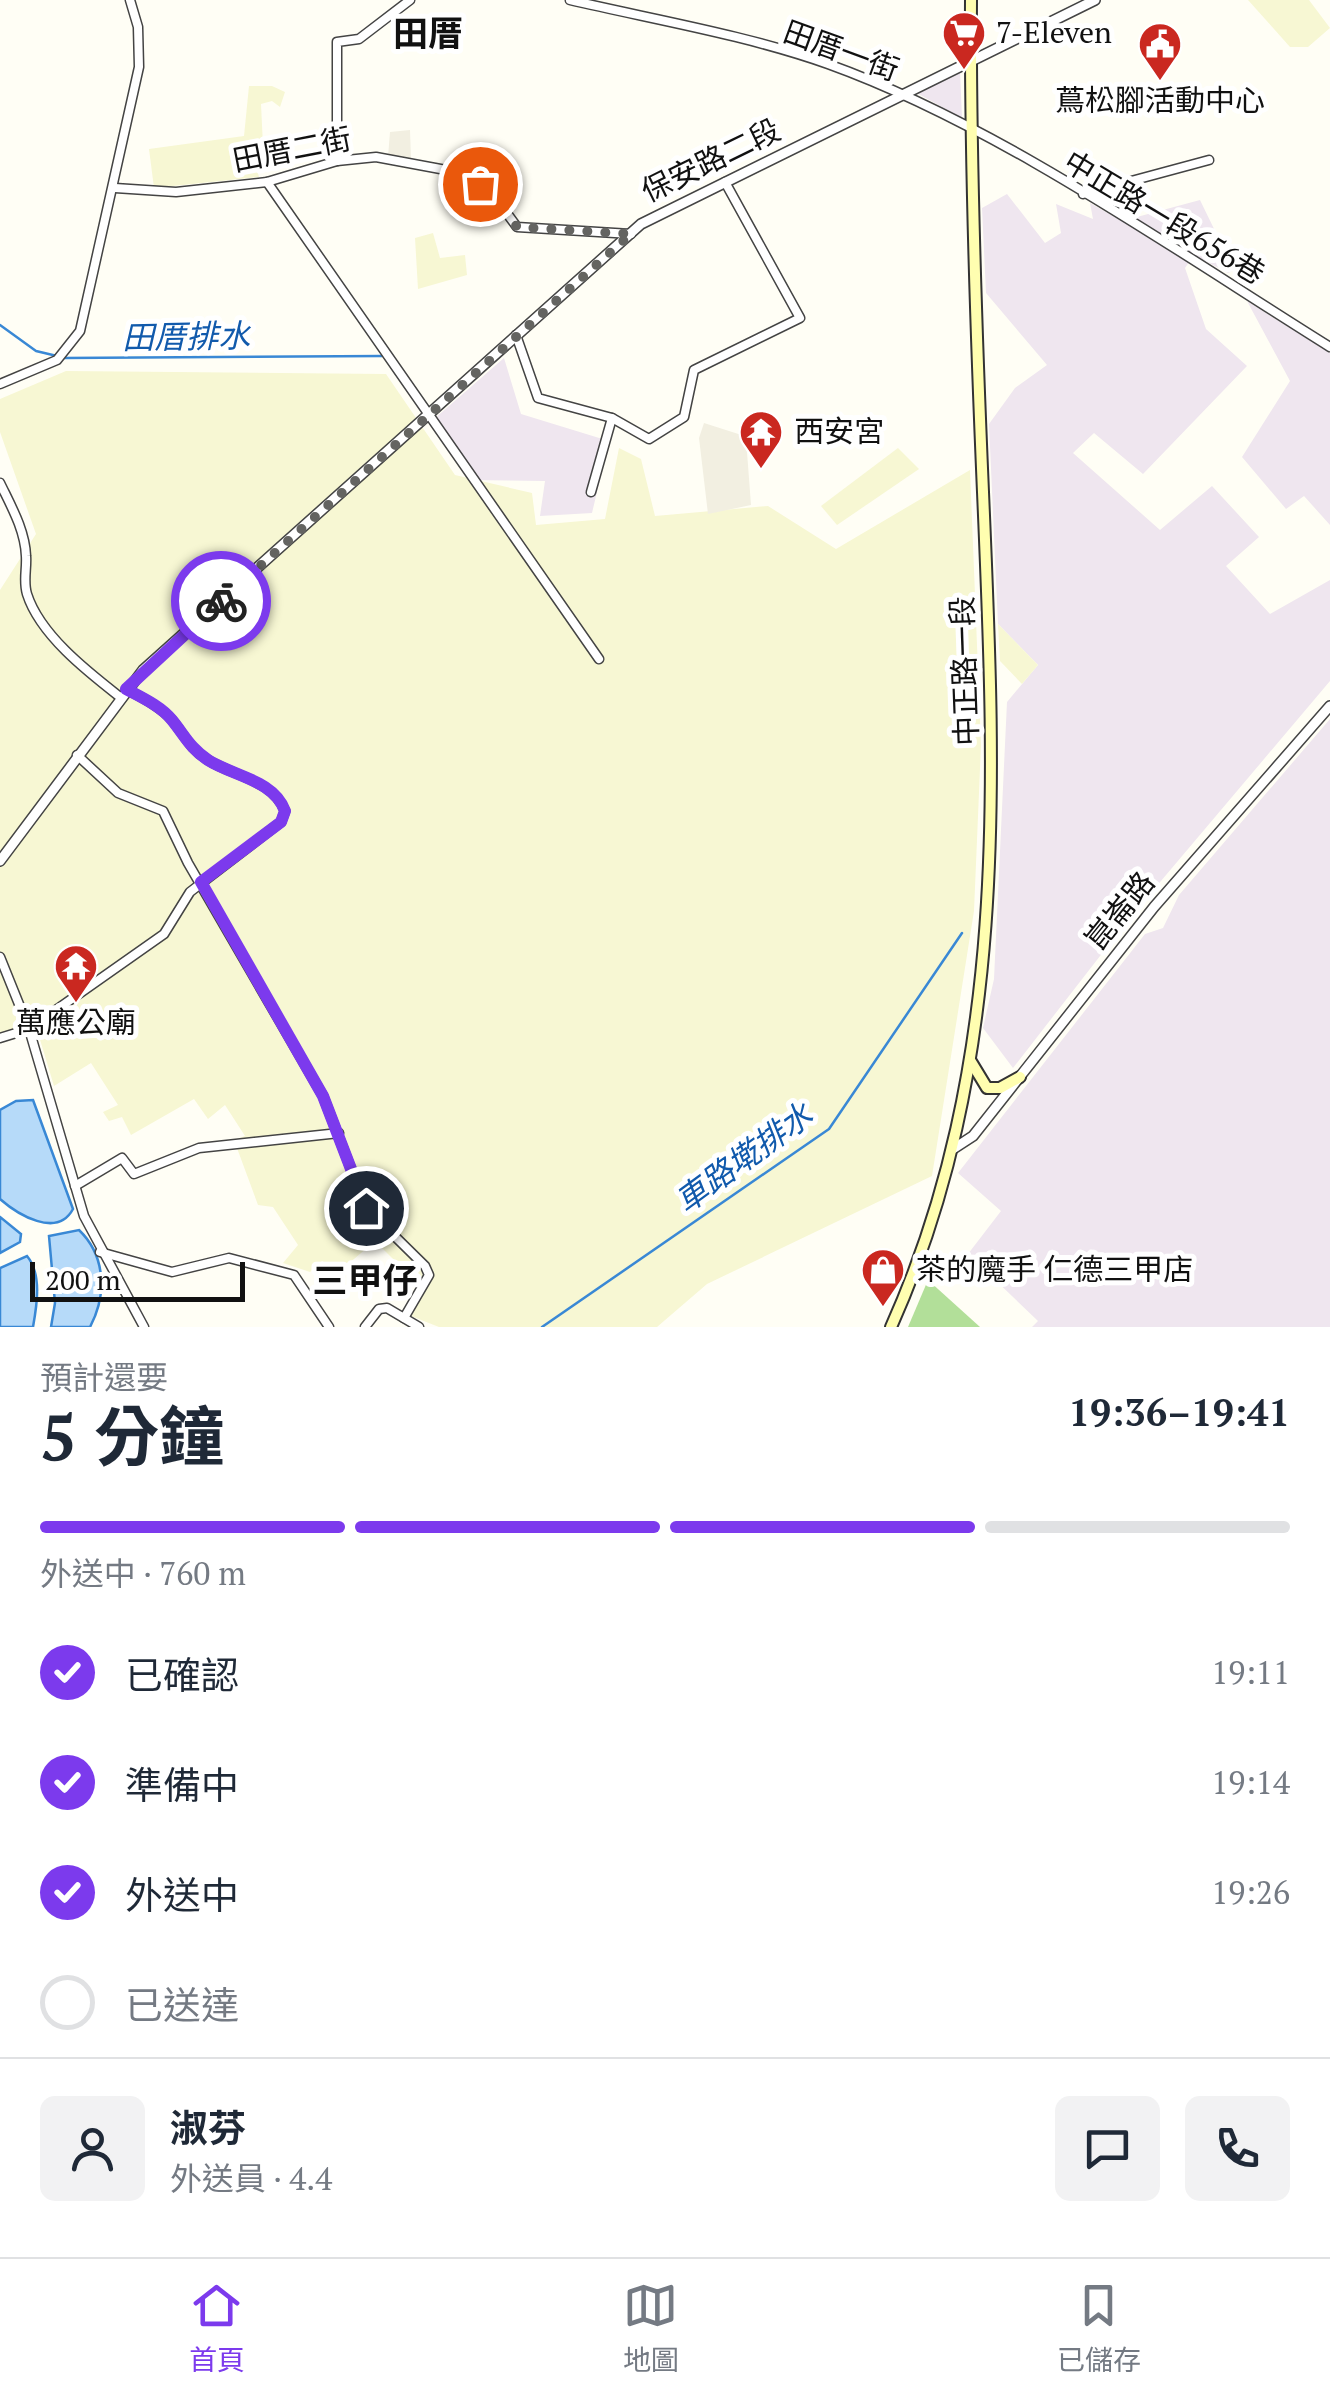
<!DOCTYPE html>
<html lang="zh-TW">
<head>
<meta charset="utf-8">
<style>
	body { margin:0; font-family:"PT Serif","Noto Sans TC",serif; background:#f2f2f3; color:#1f2937; height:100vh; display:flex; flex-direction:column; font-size:38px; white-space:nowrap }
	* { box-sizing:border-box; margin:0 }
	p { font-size:32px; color:#747a83 }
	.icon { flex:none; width:55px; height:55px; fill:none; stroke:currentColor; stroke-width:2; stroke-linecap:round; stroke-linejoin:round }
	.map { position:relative; height:1327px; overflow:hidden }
	.details { display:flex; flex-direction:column; background:#fff; flex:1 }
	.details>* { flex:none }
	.scale { position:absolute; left:30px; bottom:25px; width:215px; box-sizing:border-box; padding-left:10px; border:5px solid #111; border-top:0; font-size:28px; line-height:35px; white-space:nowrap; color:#111; -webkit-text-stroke:8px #fff; paint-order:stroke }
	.pin { position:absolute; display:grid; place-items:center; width:85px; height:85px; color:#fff; margin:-42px; border:5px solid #fff; border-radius:50%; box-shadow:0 2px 10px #0007 }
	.courier { position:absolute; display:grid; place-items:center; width:100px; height:100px; margin:-50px; border:8px solid #7c3aed; border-radius:50%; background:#fff; color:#222; box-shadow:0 2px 12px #0007 }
	.headline em { font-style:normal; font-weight:700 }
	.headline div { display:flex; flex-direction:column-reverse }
	.headline { display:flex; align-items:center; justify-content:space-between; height:170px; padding:0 40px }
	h1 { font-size:65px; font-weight:700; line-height:75px }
	.bar { display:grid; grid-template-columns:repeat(4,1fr); gap:15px 10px; align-content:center; height:120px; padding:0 40px }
	.bar i { height:12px; border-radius:8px; background:#e0e1e3 }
	.bar .on { background:#7c3aed }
	.bar p { grid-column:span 4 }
	.line { display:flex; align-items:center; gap:25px; padding:0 40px; border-top:2px solid #e0e1e3 }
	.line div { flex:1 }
	.round { display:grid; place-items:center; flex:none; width:105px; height:105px; border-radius:15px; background:#f2f2f3 }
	ol { padding:0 40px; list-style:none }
	li { display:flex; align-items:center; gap:30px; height:110px }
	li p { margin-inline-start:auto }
	li .icon { padding:10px; border-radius:50%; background:#7c3aed; color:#fff; stroke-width:4 }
	li:last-child { color:#747a83 }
	li i { width:55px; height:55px; border:5px solid #e0e1e3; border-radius:50% }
	.tab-bar { display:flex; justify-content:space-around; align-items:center; height:140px; border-top:2px solid #e0e1e3; background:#fff; font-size:28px; color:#747a83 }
	.tab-bar a { display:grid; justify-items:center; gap:5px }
	.tab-bar .on { color:#7c3aed }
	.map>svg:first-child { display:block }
	.industrial { fill:#efe6ef }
	.farmland { fill:#f7f7d3 }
	.forest { fill:#b2df99 }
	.plaza { fill:#f2efe1 }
	.water { fill:#b6daf9; stroke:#3988d5; stroke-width:2.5 }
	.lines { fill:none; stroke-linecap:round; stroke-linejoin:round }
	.stream { stroke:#3988d5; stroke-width:2.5 }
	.minor-casing { stroke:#444; stroke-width:11 }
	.tertiary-casing { stroke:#444; stroke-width:12 }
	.secondary-casing { stroke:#333; stroke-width:14 }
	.minor { stroke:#fff; stroke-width:8 }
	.tertiary { stroke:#fff; stroke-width:9 }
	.secondary { stroke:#fffeb0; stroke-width:10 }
	.done { stroke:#646461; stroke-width:10; stroke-dasharray:0 18 }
	.route { stroke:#7c3aed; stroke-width:12 }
	.labels { text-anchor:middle; stroke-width:10; stroke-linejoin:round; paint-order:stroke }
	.poi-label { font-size:30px; fill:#111; stroke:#fff; text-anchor:start }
	.street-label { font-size:30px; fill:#111; stroke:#fff }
	.water-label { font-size:32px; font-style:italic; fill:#115aac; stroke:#fff }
	.quarter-label { font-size:35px; font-weight:bold; fill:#111; stroke:#fff }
</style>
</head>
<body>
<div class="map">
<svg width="1330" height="1327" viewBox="0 0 1330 1327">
	<rect width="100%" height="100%" fill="#fffef5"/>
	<!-- industrial -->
	<g class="industrial">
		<polygon points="960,71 962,118 915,92"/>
		<polygon points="1007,194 1045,243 1061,233 1056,204 1093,219 1090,203 1122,221 1200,200 1234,270 1228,273 1194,255 1185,268 1206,329 1247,366 1143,474 1094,433 1073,453 1160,530 1212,486 1259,537 1226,566 1270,614 1330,580 1330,681 1128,920 1013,1068 983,1028 994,979 1007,702 1038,665 998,624 989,424 1015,388 1047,365 986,293 982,208"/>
		<polygon points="1247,301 1330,353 1330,525 1304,496 1286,509 1242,457 1290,381"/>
		<polygon points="504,358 521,414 609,441 592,513 540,516 545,481 471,480 434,419"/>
		<polygon points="1330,719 1330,1327 1032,1327 1038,1321 968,1254 1001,1211 958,1173 1145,934 1163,928 1179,895"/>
	</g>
	<!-- farmland -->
	<g class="farmland">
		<polygon points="1248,0 1309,0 1330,28 1308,47 1290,47"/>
		<polygon points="249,86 272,86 285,92 280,107 272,101 261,104 263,146 251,149 259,177 154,188 149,149 244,136"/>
		<polygon points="433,233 440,258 465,255 467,275 418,289 415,238"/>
		<polygon points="66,371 386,374 455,475 532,493 536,525 605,519 619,448 641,459 655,516 768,506 836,549 970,470 981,745 974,911 932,1176 707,1284 657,1327 439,1327 411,1316 425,1291 375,1241 340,1271 322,1261 310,1272 283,1263 298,1245 273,1207 258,1205 234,1140 245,1136 225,1105 208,1119 194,1099 131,1135 122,1117 109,1121 103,1112 118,1105 91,1063 54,1086 35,1023 29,1029 0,1036 0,590 36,534 0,432 0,399"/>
		<polygon points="898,448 919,469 837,525 821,506"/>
		<polygon points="998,624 1038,665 1022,684 1000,661"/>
	</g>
	<!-- forest -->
	<polygon class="forest" points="928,1280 980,1327 908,1327"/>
	<!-- plaza -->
	<g class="plaza">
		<polygon points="410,130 411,159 388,157 390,132"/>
		<polygon points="704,423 754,439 747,452 751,505 708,514 699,438"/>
	</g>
	<!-- water -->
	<g class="water">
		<path d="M33 1100 73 1209C57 1239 17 1214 0 1199V1110L16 1101Z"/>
		<polygon points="0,1217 21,1234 20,1242 0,1253"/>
		<path d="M79 1230C106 1256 107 1295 90 1327H51L55 1303 49 1236Z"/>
		<path d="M27 1256C42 1274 37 1305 33 1327H0V1268Z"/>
	</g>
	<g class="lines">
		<!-- stream -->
		<g class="stream">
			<polyline points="0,325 36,351 57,356"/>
			<polyline points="64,358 382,356"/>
			<polyline points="542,1327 829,1129 962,933"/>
		</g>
		<!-- minor casing -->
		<g class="minor-casing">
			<g id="minor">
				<path d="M570 0C656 20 746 35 828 64 998 125 1176 251 1330 347"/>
				<polyline points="337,161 337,42 359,39 410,0"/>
				<polyline points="267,182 599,659"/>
				<polyline points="115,188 176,192 267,182 337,161 376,157 462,173 492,193 517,227 631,234"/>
				<polyline points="1083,194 1209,160"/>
				<polyline points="516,335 538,398 612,418 649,439 684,417 694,370 800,318 725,182"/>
				<polyline points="0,384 57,360 80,331 139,67 138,27 130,0"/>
				<path d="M0 483C11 506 25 530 26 556 27 569 23 581 27 594 40 635 88 672 120 697"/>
				<polyline points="591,492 612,418"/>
				<polyline points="77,755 118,793 163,811 188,863 323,1096 366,1208 425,1266 429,1275 404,1318"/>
				<polyline points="0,957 29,1029 84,1216 144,1327"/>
				<path d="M0 1038 29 1029 164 934 190 892 281 822 285 811C273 780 233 776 208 760 190 749 185 736 172 720 161 707 141 697 126 689"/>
				<polyline points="75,1186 122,1158 134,1174 199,1148 339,1133"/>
				<polyline points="100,1252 172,1272 229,1258 294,1275 329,1327"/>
				<polyline points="365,1327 379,1309 387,1308 419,1327"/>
			</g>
		</g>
		<!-- tertiary casing -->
		<g class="tertiary-casing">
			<g id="tertiary">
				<polyline points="0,861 143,670 641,224 1095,0"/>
				<polyline points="953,1149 973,1136 1154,907 1330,706"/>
			</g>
		</g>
		<!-- secondary casing -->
		<g class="secondary-casing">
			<g id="secondary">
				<polyline points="970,1060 987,1088 1000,1088 1020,1077"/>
				<path d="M891 1327C1010 1062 995 775 983 492 976 329 970 164 971 0"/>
			</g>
		</g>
		<!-- minor -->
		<use href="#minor" class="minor"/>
		<!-- tertiary -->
		<use href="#tertiary" class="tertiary"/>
		<!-- secondary -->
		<use href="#secondary" class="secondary"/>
	</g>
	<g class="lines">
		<!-- done -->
		<polyline class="done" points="221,601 631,234 517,227 492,193 480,184"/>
		<!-- route -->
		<path class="route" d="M221 601 126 689C141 697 161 706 172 720 185 736 190 748 208 760 233 776 274 780 285 811L281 822 201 882 323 1096 366 1208"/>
	</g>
	<!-- icons -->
	<defs>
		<g id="supermarket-pin" transform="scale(2.25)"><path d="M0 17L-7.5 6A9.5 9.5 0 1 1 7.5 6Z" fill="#ca2820" stroke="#fff"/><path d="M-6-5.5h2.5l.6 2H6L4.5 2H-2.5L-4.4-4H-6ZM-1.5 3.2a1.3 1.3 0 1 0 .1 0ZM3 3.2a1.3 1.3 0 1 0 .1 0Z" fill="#fff"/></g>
		<g id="civic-pin" transform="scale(2.25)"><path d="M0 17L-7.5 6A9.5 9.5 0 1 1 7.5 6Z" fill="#ca2820" stroke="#fff"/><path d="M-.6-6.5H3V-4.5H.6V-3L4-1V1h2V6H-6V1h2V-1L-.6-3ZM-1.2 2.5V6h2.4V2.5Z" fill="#fff"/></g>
		<g id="temple-pin" transform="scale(2.25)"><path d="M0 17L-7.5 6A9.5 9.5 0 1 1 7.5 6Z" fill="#ca2820" stroke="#fff"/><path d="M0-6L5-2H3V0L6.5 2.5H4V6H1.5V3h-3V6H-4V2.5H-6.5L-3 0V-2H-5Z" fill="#fff"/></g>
		<g id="shop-pin" transform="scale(2.25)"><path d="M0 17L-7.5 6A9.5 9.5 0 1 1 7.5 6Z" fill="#ca2820" stroke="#fff"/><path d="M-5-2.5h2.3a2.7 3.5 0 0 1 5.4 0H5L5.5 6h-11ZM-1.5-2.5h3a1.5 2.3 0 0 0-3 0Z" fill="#fff"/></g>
	</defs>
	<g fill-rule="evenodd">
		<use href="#supermarket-pin" x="964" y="33"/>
		<use href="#civic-pin" x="1160" y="44"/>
		<use href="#temple-pin" x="761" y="432"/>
		<use href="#temple-pin" x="76" y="966"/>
		<use href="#shop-pin" x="883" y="1270"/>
	</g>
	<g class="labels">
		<!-- poi labels -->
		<g class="poi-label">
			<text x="996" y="43">7-Eleven</text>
			<text x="1160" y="111" text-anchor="middle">蔦松腳活動中心</text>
			<text x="794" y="442">西安宮</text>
			<text x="76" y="1033" text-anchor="middle">萬應公廟</text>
			<text x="916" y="1280">茶的魔手 仁德三甲店</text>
		</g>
		<!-- street labels -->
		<g class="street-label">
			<text transform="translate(841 51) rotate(20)" y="10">田厝一街</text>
			<text transform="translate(292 150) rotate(-11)" y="10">田厝二街</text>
			<text transform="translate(711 161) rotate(-26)" y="10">保安路二段</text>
			<text transform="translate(1164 218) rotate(31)" y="10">中正路一段656巷</text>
			<text transform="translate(965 671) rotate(-92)" y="10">中正路一段</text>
			<text transform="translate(1120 911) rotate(-51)" y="10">崑崙路</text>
		</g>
		<!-- water labels -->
		<g class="water-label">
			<text transform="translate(186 337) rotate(-1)" y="11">田厝排水</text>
			<text transform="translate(744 1158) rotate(-36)" y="11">車路墘排水</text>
		</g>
		<!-- quarter labels -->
		<g class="quarter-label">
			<text x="428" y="46">田厝</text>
			<text x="365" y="1293">三甲仔</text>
		</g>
	</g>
</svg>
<div class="scale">200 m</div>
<div class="pin" style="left:480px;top:184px;background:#ea580c"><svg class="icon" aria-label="bag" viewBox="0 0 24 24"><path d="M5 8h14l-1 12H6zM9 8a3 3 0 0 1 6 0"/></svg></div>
<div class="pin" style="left:366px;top:1208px;background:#1f2937"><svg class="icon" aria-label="home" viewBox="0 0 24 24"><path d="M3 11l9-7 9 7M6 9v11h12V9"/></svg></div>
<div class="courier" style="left:221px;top:601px"><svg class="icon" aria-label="bike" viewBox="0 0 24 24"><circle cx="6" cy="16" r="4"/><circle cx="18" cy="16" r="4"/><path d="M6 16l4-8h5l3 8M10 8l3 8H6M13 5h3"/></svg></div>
</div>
<section class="details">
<div class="headline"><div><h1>5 分鐘</h1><p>預計還要</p></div><em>19:36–19:41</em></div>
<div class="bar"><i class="on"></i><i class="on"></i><i class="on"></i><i></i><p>外送中 · 760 m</p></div>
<ol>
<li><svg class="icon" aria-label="check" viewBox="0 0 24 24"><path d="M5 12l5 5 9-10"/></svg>已確認<p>19:11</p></li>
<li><svg class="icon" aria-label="check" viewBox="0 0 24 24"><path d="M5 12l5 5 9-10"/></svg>準備中<p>19:14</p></li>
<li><svg class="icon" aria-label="check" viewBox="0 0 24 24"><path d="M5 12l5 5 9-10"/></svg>外送中<p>19:26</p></li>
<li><i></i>已送達</li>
</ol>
<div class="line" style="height:180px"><a class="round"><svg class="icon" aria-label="person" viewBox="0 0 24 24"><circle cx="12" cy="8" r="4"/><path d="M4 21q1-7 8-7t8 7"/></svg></a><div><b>淑芬</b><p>外送員 · 4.4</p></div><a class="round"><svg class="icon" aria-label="chat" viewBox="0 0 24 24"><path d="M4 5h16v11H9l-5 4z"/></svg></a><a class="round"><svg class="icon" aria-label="phone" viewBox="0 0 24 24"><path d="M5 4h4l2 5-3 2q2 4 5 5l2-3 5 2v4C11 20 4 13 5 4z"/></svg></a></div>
</section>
<nav class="tab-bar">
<a class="on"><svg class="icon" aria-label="home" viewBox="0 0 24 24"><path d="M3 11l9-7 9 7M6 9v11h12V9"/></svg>首頁</a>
<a><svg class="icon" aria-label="map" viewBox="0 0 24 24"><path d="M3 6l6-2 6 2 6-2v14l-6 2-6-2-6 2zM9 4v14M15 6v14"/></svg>地圖</a>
<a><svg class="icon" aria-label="saved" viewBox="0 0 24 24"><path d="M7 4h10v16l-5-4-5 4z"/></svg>已儲存</a>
</nav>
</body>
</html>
